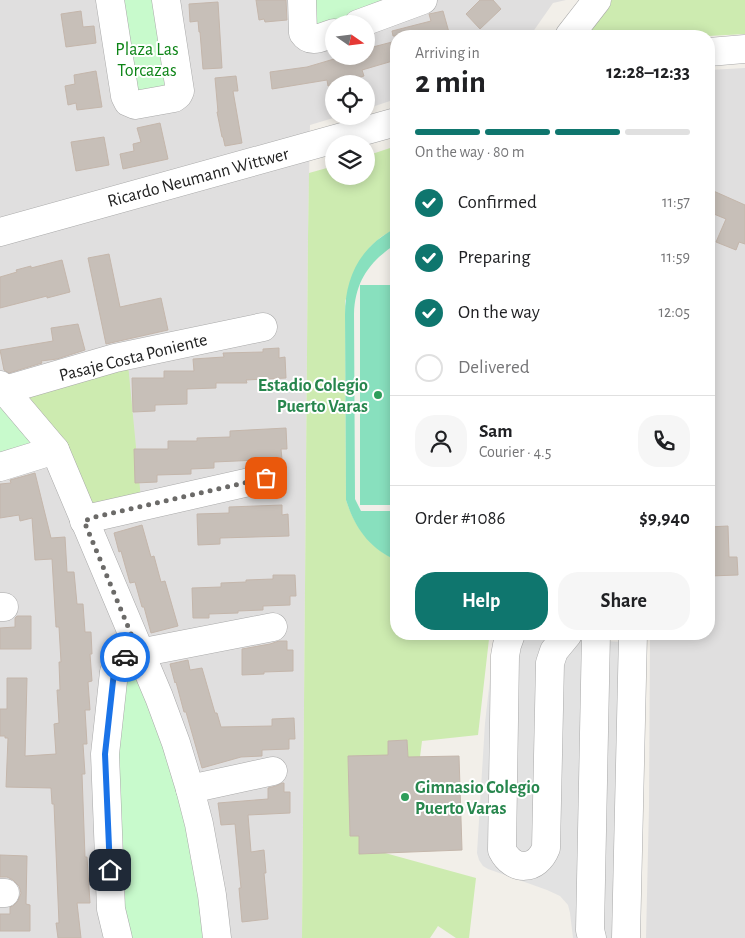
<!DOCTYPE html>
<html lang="en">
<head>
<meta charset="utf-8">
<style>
	body { margin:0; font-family:"Alegreya Sans",sans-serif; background:#f6f6f6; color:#202124; height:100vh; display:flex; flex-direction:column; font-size:19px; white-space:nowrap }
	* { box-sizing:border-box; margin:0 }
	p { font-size:16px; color:#757577 }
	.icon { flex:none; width:28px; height:28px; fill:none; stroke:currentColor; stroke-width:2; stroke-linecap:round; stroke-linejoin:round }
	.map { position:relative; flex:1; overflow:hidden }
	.sheet { position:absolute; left:390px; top:30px; width:325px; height:610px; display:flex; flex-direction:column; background:#fff; border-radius:20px; box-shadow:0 2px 12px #0003 }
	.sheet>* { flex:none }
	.needle { width:32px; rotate:104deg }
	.fabs { position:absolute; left:325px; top:15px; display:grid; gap:10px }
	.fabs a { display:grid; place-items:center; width:50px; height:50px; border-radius:50%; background:#fff; box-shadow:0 2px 12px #0003; font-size:25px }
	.pin { position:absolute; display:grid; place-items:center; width:42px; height:42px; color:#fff; margin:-21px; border-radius:10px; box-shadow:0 2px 8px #0006 }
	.courier { position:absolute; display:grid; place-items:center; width:50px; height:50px; margin:-25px; border:4px solid #1a73e8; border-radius:50%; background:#fff; color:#222; box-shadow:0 1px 6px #0007 }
	.summary em { font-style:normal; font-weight:700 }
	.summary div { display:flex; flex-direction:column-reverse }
	.summary { display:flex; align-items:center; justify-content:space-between; height:85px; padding:0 25px }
	h1 { font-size:32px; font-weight:700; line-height:38px }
	.bar { display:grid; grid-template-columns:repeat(4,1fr); gap:8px 5px; align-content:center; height:60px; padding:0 25px }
	.bar i { height:6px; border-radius:4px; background:#e0e0e0 }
	.bar .current { background:#0f766e }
	.bar p { grid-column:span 4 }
	.line { display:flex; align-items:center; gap:12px; padding:0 25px; border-top:1px solid #e0e0e0 }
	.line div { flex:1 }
	.round { display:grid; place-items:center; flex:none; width:52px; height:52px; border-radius:20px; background:#f6f6f6 }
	ol { padding:0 25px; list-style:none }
	li { display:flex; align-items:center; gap:15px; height:55px }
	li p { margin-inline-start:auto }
	li .icon { padding:5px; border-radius:50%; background:#0f766e; color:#fff; stroke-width:4 }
	li:last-child { color:#757577 }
	li i { width:28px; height:28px; border:2px solid #e0e0e0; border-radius:50% }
	.button { display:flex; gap:10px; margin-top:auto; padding:10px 25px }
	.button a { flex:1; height:58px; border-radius:20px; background:#0f766e; color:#fff; font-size:20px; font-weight:700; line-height:58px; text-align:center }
	.button a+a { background:#f6f6f6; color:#202124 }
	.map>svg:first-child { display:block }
	.residential { fill:#e0dfdf; fill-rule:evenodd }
	.grass { fill:#cdebb0 }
	.park { fill:#c8facc }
	.pitch { fill:#88e0be }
	.parking { fill:#e2e2e2 }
	.building { fill:#c7bfb8; stroke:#c4b6ab }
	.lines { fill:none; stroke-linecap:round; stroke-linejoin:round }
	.minor-casing { stroke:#a9a9a9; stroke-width:29 }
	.minor { stroke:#fff; stroke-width:28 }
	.done { stroke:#6b6a68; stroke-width:5; stroke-dasharray:0 9 }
	.route { stroke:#1a73e8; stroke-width:6 }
	.leisure-dot { fill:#2e9e5b; stroke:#fff; stroke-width:2 }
	.labels { text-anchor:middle; stroke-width:4; stroke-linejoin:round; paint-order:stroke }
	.park-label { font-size:18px; fill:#0c8416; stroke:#fff }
	.street-label { font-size:18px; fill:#222; stroke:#fff }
	.leisure-label { font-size:18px; font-weight:bold; fill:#27864d; stroke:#fff; text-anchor:end }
</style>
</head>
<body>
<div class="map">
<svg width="745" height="938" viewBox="0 0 745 938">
	<rect width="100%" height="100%" fill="#f2efe9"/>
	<!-- residential -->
	<g class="residential">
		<path d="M0 0H566L553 3 530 36H396V99L366 109V84H334V116H340L310 125 308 236 302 938H0ZM334 24H366V56H334Z"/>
		<polygon points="745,68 745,938 646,938 649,807 650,634 709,634 709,70"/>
	</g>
	<!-- grass -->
	<g class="grass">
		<polygon points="612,0 745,0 745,34 709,36 588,36 595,15"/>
		<path d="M396 146V228L381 237 370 247 345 301 346 500C355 527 370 548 396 560V634H493L489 639 478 735 422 741 420 757H408L407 740 388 741V755L348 757 350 836H359V854L385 853 476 878 469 938H456L438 926 430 938H302L308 236 309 173 334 166V176H366V156Z"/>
		<polygon points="128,364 141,499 89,513 15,392"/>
	</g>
	<!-- park -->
	<g class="park">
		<polygon points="115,0 161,0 175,86 128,92"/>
		<polygon points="307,0 403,0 317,32"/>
		<polygon points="0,399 43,447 0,457"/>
		<polygon points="131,647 187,800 205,938 124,938 110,754"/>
	</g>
	<!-- pitch -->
	<g class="pitch">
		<path d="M396 228V244C370 261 355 281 354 314L355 499 361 511H396V560C369 548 355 528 346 500L345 315C345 276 361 246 396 228Z"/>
		<rect x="360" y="285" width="36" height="220"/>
	</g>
	<!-- parking -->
	<polygon class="parking" points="495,635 641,643 635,938 573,938 570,913 568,905 560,896 547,890 488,869 483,866 479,860 477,853 485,723"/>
	<!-- building -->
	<g class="building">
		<polygon points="256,0 286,0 287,20 265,22 264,19 259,20"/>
		<polygon points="480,0 493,0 501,9 480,29 466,14"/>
		<polygon points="218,2 222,68 203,69 200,32 199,32 198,21 190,22 189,4"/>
		<polygon points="81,11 83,27 94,26 96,43 66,47 61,14"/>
		<polygon points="443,11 450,36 393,36 392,31 431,21 429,14"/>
		<polygon points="396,41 396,60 362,70 364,76 328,86 327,80 272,89 270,72 307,67 334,59 334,56 371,56 369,48"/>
		<polygon points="96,71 102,107 77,110 76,103 68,105 65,86 75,84 74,75"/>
		<polygon points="236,76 238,91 233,91 242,143 225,146 223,137 222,137 217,112 218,112 215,78"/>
		<polygon points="160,123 168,159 123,169 120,154 134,151 133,144 141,142 137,128"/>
		<polygon points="104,137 109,165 76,171 71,142"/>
		<polygon points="709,189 745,205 745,244 739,242 736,250 716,242 726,219 709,212"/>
		<polygon points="109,254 120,307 161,298 168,330 106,344 88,258"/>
		<polygon points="62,260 70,292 47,298 47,296 0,308 0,277 17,272 16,270 31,266 31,268"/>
		<polygon points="78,324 85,350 57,359 41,361 42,363 9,373 4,370 0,350 53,341 51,328"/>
		<polygon points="279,348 279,358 285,357 286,378 246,380 247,383 216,383 216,388 187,389 187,404 155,405 155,411 133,412 132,378 164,378 164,371 194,371 193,359 224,357 223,353 263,352 263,349"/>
		<polygon points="286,428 287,449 281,449 282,459 214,462 214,468 191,469 191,474 157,475 157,482 135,483 134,449 168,449 168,441 197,441 197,438 230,437 230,431"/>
		<polygon points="35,473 51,538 65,537 67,572 74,572 77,604 83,604 85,632 91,632 92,654 90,654 92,681 88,682 90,710 85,710 87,744 83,744 85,774 82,774 85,857 87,857 90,903 77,903 81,938 58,938 56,923 59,923 54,804 52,804 51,788 6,787 8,738 5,738 5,736 0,736 0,709 7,709 7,678 27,678 25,756 56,754 54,724 59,723 57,690 60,690 59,662 61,662 59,627 56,627 52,559 35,560 32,518 20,521 19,515 0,518 0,484 11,483 10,480"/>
		<polygon points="282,505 282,515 288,514 289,536 220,538 220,544 198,545 197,514 229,513 229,507"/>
		<polygon points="142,525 151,557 154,556 161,582 165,581 178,626 151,633 144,607 142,607 135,582 130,583 121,551 119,552 114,533"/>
		<polygon points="728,526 729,557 737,557 738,575 709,576 709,527"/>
		<polygon points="273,575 295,575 296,596 290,596 290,605 263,606 263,610 238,611 238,613 209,614 209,618 193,618 192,588 221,587 221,583 246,582 246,580 273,579"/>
		<polygon points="17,616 31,616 31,649 0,649 0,628 15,627 15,618"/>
		<polygon points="279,641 287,641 287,650 293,650 293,671 264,672 264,674 242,675 242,649 270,644"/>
		<polygon points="188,660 190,670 202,668 215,713 217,713 221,727 272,726 272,719 294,718 295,739 289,739 289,749 262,750 262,756 241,757 202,768 186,712 184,712 176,682 175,683 170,664"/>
		<polygon points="407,740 408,757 459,756 462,850 359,854 359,836 350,836 348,756 388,755 388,741"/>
		<polygon points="282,783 284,783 284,792 290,792 290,813 248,815 251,852 264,850 266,873 264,873 268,919 242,922 239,888 241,888 235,824 221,825 218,803 268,799 268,788 276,786"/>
		<polygon points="0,855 27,856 26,904 30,905 30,931 0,931 0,914 10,914 10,907 13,906 18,901 21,893 19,886 13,880 7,877 0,877"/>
	</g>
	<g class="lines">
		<!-- minor casing -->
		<g class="minor-casing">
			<g id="minor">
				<polyline points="110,0 125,96 128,102 135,105 174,98 178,95 180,91 166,0"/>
				<path d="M302 0 303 33C311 45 323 36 334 33"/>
				<polyline points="358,24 423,0"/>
				<polyline points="569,36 597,0"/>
				<polyline points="709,52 745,49"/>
				<polyline points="0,232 396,122"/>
				<polyline points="0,385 55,450 159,697 176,743 190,789 199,824 212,895 217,938"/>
				<polyline points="5,390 115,358 263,327"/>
				<polyline points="0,467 55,450"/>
				<polyline points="84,521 95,517 267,478"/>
				<polyline points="0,607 4,607"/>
				<path d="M511 634 507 645 505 656 502 850C513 872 537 871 546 848L550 663 554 651 568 634"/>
				<polyline points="190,789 273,771"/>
				<polyline points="0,893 5,893"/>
				<path d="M118 938 111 909 105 754 114 672C122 659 123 655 139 653L273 627"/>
				<polyline points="592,938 590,930 596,634"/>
				<polyline points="626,938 633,634"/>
			</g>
		</g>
		<!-- minor -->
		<use href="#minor" class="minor"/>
	</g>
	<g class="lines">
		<!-- done -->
		<polyline class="done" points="125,657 128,654 139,653 84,521 95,517 266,478"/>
		<!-- route -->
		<polyline class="route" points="110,870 105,754 114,672 121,660 125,657"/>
	</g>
	<!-- markers -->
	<g class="leisure-dot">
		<circle cx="378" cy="395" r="5"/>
		<circle cx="405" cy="797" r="5"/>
	</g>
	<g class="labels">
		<!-- park labels -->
		<g class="park-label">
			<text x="147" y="55">Plaza Las<tspan x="147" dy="21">Torcazas</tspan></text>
		</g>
		<!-- street labels -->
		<g class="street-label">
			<text transform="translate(198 177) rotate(-15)" y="6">Ricardo Neumann Wittwer</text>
			<text transform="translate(133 357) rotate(-14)" y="6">Pasaje Costa Poniente</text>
		</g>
		<!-- leisure labels -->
		<g class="leisure-label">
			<text x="368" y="391">Estadio Colegio<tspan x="368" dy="21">Puerto Varas</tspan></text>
			<text x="415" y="793" text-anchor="start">Gimnasio Colegio<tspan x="415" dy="21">Puerto Varas</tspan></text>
		</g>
	</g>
</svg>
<div class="fabs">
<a><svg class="needle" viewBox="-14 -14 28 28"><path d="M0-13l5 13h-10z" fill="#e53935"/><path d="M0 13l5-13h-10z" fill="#757577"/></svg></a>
<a><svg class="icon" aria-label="locate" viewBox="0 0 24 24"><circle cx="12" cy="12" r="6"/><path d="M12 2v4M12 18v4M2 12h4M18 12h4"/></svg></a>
<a><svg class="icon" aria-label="layers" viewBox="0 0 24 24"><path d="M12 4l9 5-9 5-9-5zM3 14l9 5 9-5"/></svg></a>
</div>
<div class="pin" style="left:266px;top:478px;background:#ea580c"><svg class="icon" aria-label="bag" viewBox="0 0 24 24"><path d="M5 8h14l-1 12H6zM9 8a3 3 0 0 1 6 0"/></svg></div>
<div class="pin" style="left:110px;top:870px;background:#1f2937"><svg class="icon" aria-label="home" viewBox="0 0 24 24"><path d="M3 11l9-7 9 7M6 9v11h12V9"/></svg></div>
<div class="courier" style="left:125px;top:657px"><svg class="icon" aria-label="car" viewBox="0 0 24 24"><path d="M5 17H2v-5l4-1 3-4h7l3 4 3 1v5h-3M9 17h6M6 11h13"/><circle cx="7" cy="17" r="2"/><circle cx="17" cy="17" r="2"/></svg></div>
<section class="sheet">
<div class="summary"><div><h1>2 min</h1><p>Arriving in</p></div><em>12:28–12:33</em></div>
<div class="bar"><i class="current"></i><i class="current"></i><i class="current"></i><i></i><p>On the way · 80 m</p></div>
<ol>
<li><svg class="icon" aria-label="check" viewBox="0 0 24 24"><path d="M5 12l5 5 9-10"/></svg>Confirmed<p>11:57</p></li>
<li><svg class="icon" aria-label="check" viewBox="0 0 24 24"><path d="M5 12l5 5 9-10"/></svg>Preparing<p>11:59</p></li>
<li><svg class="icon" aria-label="check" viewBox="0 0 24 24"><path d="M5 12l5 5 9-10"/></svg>On the way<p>12:05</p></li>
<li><i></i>Delivered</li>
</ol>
<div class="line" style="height:90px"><a class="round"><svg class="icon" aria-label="person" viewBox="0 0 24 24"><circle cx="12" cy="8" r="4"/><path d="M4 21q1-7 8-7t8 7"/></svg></a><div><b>Sam</b><p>Courier · 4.5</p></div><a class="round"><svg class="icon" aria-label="phone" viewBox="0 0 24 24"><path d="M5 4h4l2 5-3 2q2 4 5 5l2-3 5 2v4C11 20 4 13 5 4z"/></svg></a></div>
<div class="line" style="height:65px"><div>Order #1086</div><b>$9,940</b></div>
<div class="button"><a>Help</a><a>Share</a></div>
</section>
</div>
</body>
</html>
